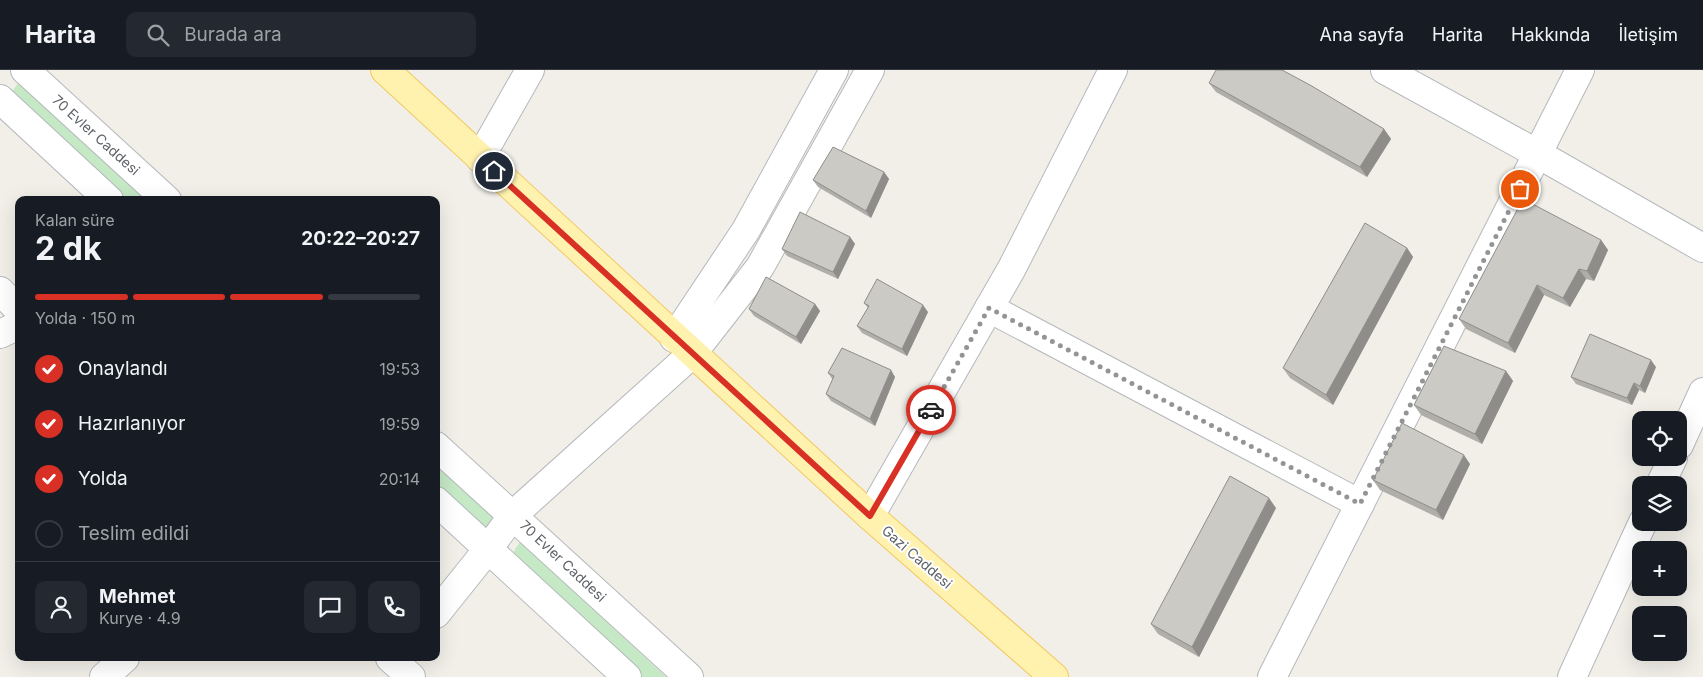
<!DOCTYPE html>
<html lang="tr">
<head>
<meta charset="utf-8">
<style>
	body { margin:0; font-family:Inter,sans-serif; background:#242831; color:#f1f3f6; height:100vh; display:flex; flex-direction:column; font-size:19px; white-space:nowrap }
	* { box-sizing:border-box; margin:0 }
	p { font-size:16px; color:#9ea1a6 }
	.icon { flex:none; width:28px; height:28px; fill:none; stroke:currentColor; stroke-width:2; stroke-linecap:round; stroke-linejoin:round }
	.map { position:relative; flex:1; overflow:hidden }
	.details { position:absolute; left:15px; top:126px; width:425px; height:465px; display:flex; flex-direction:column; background:#171b24; border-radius:10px; box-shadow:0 5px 20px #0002 }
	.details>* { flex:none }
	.fabs { position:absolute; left:1632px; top:341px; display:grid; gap:10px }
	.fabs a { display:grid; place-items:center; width:55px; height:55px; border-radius:10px; background:#171b24; box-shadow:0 5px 20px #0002; font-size:25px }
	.pin { position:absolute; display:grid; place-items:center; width:42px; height:42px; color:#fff; margin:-21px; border:2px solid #fff; border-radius:50%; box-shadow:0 1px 5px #0007 }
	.courier { position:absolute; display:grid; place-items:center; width:50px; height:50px; margin:-25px; border:4px solid #d93025; border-radius:50%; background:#fff; color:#222; box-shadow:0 1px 6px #0007 }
	.headline em { font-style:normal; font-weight:700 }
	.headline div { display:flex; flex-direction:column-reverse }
	.headline { display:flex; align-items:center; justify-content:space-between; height:85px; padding:0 20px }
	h1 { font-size:32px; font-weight:700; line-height:38px }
	.bar { display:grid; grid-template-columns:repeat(4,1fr); gap:8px 5px; align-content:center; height:60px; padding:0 20px }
	.bar i { height:6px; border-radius:4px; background:#363941 }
	.bar .current { background:#d93025 }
	.bar p { grid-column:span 4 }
	.line { display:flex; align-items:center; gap:12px; padding:0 20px; border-top:1px solid #363941 }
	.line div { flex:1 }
	.round { display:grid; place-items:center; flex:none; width:52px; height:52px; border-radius:10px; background:#242831 }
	ol { padding:0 20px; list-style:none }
	li { display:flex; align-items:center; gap:15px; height:55px }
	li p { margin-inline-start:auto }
	li .icon { padding:5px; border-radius:50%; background:#d93025; color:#fff; stroke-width:4 }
	li:last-child { color:#9ea1a6 }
	li i { width:28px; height:28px; border:2px solid #363941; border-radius:50% }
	header { display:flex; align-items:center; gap:30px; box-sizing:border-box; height:70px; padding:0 25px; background:#171b24; border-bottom:1px solid #363941 }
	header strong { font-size:24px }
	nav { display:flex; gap:28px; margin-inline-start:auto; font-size:18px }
	.search { width:350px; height:45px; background:#242831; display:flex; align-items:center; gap:12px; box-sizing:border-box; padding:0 18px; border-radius:10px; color:#9ea1a6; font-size:19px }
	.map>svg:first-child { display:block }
	.green { fill:#c5e8c5 }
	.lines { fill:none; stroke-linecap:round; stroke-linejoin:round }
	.minor-casing { stroke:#b5b8bc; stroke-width:30 }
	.major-casing { stroke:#f2c960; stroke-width:30 }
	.minor { stroke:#fff; stroke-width:28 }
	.major { stroke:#fff2af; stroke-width:28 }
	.wall { fill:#afaea9 }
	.shaded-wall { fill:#8f8d8a }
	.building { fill:#cccac5; stroke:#8f8d8a }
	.done { stroke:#929495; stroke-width:5; stroke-dasharray:0 9 }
	.route { stroke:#d93025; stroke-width:6 }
	.labels { text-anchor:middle; stroke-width:4; stroke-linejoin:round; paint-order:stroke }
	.street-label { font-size:14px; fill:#5f6368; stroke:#fff }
</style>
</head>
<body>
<header>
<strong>Harita</strong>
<div class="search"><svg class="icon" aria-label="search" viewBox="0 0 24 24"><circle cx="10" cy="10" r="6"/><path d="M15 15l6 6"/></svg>Burada ara</div>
<nav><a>Ana sayfa</a><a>Harita</a><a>Hakkında</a><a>İletişim</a></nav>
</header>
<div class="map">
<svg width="1703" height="607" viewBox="0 0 1703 607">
	<rect width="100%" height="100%" fill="#f1efe8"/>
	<!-- green -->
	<g class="green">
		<polygon points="21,9 152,130 122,130 9,26"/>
		<polygon points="436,391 496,446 484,462 436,418"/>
		<polygon points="520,472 666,607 640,607 510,487"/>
	</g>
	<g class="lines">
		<!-- minor casing -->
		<g class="minor-casing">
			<g id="minor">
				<polyline points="25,0 167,130"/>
				<polyline points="1385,0 1538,84 1703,178"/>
				<polyline points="0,29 109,130"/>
				<polyline points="480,88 530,0"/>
				<polyline points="0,221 19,240"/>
				<polyline points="989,238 1360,434"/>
				<polyline points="0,264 19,255"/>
				<polyline points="674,268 746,160 834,0"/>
				<polyline points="1679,375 1703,322"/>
				<polyline points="436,376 689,607"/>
				<polyline points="1660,415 1673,388"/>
				<polyline points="436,431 627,607"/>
				<polyline points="870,446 1012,198 1113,0"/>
				<polyline points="436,544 488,479 513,445 692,284 760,197 870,0"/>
				<polyline points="390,588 411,607"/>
				<polyline points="104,607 125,588"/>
				<polyline points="1272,607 1580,0"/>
				<polyline points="1572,607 1643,452"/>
			</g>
		</g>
		<!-- major casing -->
		<g class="major-casing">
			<polyline id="major" points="385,0 870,446 1054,607"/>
		</g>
		<!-- minor -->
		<use href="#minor" class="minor"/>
		<!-- major -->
		<use href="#major" class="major"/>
	</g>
	<!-- wall -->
	<g class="wall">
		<polygon points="1209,13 1384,59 1391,69 1367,107 1216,22"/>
		<polygon points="884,102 889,109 871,148 818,117 813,110"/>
		<polygon points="850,167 855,174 838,209 787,186 782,179"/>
		<polygon points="1601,170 1608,180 1594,211 1586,209 1570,237 1544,225 1515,283 1466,259 1459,249"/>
		<polygon points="1407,178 1413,187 1333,335 1290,308 1283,298"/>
		<polygon points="864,233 928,242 907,286 862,263 857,256 868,238"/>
		<polygon points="815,234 820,241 801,274 754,246 749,239"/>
		<polygon points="1656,297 1645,323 1639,320 1632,335 1576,314 1571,307"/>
		<polygon points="1506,301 1513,311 1482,374 1421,345 1414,335"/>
		<polygon points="828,303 895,307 875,356 831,331 826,324 833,310"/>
		<polygon points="1470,394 1443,450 1380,420 1373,410"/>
		<polygon points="1276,438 1199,587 1158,564 1151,554"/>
	</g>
	<!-- shaded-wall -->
	<g class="shaded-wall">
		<polygon points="1384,59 1391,69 1367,107 1360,97"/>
		<polygon points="884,102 889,109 871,148 866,141"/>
		<polygon points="850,167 855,174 838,209 833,202"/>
		<polygon points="1601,170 1608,180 1594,211 1587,201"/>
		<polygon points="1407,178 1413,187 1333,335 1326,325"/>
		<polygon points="1579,199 1586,209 1570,237 1563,228"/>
		<polygon points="1537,215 1544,225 1515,283 1508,273"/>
		<polygon points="815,234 820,241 801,274 796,267"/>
		<polygon points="923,235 928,242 907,286 902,279"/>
		<polygon points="1651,290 1656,297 1645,323 1640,316"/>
		<polygon points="891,300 895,307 875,356 870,349"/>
		<polygon points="1506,301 1513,311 1482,374 1475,364"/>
		<polygon points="1634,313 1639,320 1632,335 1627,328"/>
		<polygon points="1464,385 1470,394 1443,450 1436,440"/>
		<polygon points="1269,428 1276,438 1199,587 1192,577"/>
	</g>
	<!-- building -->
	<g class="building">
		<polygon points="1216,0 1282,0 1310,15 1384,59 1360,97 1209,13"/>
		<polygon points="833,77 884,102 866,141 813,110"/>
		<polygon points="1523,129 1601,170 1587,201 1579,199 1563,228 1537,215 1508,273 1459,249"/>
		<polygon points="800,142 850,167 833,202 782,179"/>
		<polygon points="1365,153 1407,178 1326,325 1283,298"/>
		<polygon points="766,207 815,234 796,267 749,239"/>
		<polygon points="877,209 923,235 902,279 857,256 869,236 864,233"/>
		<polygon points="1590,264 1651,290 1640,316 1634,313 1627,328 1571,307"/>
		<polygon points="1444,276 1506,301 1475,364 1414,335"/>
		<polygon points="842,278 891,300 870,349 826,324 834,306 828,303"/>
		<polygon points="1402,353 1464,385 1436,440 1373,410"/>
		<polygon points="1230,406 1269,428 1192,577 1151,554"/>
	</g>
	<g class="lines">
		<!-- done -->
		<polyline class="done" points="931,340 989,238 1360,434 1520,119"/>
		<!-- route -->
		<polyline class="route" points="494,101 870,446 931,340"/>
	</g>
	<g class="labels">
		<!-- street labels -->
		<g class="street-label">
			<text transform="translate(96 65) rotate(42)" y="5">70 Evler Caddesi</text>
			<text transform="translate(917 487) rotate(41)" y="5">Gazi Caddesi</text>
			<text transform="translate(563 491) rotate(43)" y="5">70 Evler Caddesi</text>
		</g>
	</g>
</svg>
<div class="fabs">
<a><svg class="icon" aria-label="locate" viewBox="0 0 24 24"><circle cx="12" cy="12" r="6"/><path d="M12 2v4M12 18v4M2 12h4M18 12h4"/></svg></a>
<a><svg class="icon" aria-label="layers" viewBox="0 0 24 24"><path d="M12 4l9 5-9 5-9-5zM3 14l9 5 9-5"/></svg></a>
<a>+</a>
<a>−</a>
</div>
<div class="pin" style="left:1520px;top:119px;background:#ea580c"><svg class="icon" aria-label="bag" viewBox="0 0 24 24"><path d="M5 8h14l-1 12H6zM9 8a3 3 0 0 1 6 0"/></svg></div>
<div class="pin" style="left:494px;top:101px;background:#1f2937"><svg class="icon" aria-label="home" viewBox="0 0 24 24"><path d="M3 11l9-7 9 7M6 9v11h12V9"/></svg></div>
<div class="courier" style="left:931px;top:340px"><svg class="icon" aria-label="car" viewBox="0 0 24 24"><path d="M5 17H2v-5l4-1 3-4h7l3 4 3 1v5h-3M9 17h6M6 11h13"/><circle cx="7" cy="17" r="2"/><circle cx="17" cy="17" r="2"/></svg></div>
<section class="details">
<div class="headline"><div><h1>2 dk</h1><p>Kalan süre</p></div><em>20:22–20:27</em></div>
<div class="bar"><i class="current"></i><i class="current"></i><i class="current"></i><i></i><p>Yolda · 150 m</p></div>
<ol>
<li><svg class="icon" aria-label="check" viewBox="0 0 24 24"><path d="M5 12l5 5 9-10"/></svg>Onaylandı<p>19:53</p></li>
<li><svg class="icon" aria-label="check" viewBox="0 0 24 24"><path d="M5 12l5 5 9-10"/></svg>Hazırlanıyor<p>19:59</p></li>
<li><svg class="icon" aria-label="check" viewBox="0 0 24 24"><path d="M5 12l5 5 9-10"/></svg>Yolda<p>20:14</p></li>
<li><i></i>Teslim edildi</li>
</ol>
<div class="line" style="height:90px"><a class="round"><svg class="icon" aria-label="person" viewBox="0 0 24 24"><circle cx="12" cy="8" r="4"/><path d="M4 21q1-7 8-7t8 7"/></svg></a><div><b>Mehmet</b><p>Kurye · 4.9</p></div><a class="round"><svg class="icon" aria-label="chat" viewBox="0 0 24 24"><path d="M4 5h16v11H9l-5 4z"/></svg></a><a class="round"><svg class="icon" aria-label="phone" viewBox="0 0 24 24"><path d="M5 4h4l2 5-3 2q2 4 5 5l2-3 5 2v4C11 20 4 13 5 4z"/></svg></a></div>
</section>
</div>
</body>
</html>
